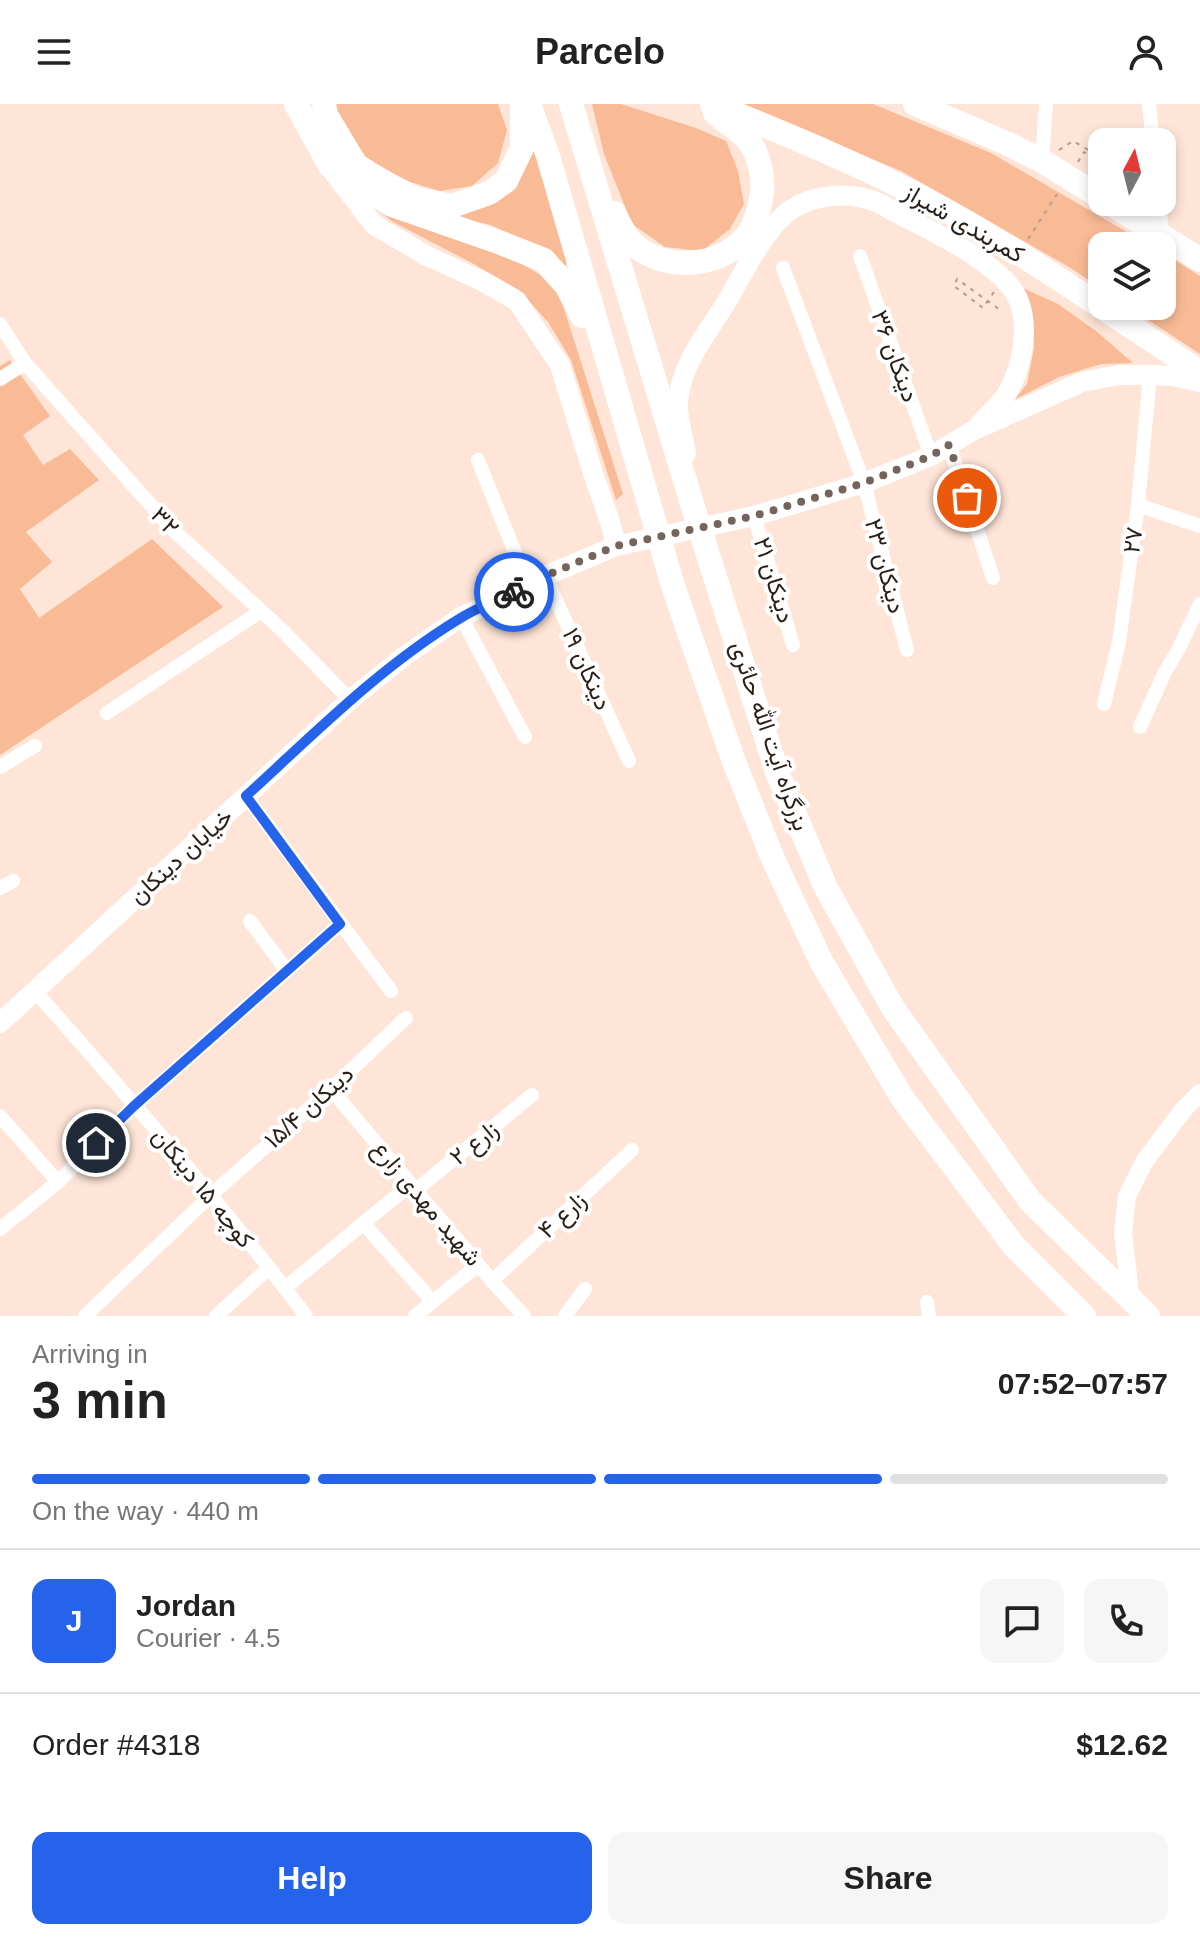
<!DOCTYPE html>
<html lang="en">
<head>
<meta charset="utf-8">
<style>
	body { margin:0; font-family:Helvetica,Vazirmatn,sans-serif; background:#f6f6f6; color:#222; height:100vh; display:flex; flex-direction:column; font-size:30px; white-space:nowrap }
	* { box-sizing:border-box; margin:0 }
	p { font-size:26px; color:#767676 }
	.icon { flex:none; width:44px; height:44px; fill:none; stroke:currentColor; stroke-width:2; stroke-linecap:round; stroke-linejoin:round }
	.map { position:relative; height:1212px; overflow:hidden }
	.drawer { display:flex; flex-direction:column; background:#fff; flex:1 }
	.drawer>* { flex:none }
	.needle { width:52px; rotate:7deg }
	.buttons { position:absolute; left:1088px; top:24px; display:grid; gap:16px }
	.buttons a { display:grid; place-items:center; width:88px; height:88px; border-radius:16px; background:#fff; box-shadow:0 4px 12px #0003; font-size:40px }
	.pin { position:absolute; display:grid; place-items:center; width:68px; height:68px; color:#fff; margin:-34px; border:4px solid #fff; border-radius:50%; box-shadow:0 2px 8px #0007 }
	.courier { position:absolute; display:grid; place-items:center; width:80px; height:80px; margin:-40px; border:6px solid #2563eb; border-radius:50%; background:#fff; color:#222; box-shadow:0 2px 10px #0007 }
	.overview em { font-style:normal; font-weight:700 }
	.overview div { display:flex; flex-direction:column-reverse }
	.overview { display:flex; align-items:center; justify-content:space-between; height:136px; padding:0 32px }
	h1 { font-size:52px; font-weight:700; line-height:60px }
	.bar { display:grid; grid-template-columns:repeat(4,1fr); gap:12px 8px; align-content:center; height:96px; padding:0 32px }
	.bar i { height:10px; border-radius:6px; background:#e0e0e0 }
	.bar .on { background:#2563eb }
	.bar p { grid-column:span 4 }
	.line { display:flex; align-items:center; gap:20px; padding:0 32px; border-top:2px solid #e0e0e0 }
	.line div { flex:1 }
	.round { display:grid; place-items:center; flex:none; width:84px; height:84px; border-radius:16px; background:#f6f6f6 }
	.button { display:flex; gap:16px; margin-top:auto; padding:16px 32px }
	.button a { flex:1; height:92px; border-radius:16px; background:#2563eb; color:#fff; font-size:32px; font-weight:700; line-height:92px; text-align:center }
	.button a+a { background:#f6f6f6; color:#222 }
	header { display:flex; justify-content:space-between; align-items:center; height:104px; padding:0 32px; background:#fff; font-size:36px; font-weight:700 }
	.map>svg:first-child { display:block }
	.green { fill:#f9bb96 }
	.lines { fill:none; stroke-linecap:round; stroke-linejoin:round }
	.path { stroke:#b19d91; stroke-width:2; stroke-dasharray:4 6; stroke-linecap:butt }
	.minor { stroke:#fff; stroke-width:14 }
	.tertiary { stroke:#fff; stroke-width:18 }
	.secondary { stroke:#fff; stroke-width:20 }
	.trunk { stroke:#fff; stroke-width:24 }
	.done { stroke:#74645b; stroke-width:8; stroke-dasharray:0 14.4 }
	.route { stroke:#2563eb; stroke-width:10 }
	.labels { text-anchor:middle; stroke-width:8; stroke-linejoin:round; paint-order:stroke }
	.street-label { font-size:24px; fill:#2a1f18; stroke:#fff }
</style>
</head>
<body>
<header><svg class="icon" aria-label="menu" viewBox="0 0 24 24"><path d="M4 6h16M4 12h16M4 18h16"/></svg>Parcelo<svg class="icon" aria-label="person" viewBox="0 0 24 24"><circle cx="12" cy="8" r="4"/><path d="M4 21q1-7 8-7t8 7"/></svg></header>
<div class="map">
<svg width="1200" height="1212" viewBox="0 0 1200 1212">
	<rect width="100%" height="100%" fill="#fee5d7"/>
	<!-- green -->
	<g class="green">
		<polygon points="335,0 498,0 507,26 498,59 472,82 440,87 410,78 367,55 337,12"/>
		<polygon points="592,0 621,0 696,24 726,37 738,67 744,100 730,125 702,147 665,143 632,120 604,50"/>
		<polygon points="741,0 873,0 991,49 1151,142 1102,142 1102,185 1069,163 901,67"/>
		<path d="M534 39 567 150 566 162 539 143 491 121 451 112C497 92 518 91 534 39Z"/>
		<polygon points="369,99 497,146 539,170 560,192 623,390 616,396 571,256 548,218 519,186 472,159 393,118"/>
		<polygon points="1162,148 1200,172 1200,250 1127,202 1162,202"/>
		<polygon points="1023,184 1058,200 1096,227 1133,259 1101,260 1059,273 1014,296 1027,280 1034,244 1033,212"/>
		<polygon points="10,256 50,312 23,331 43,361 70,345 99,376 26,428 52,458 20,485 39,514 152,435 223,503 0,651 0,262"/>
	</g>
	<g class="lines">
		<!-- path -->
		<g class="path">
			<polyline points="1059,46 1073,37 1102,54"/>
			<polyline points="1078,58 1084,48 1102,61"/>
			<polyline points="1028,135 1057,90"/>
			<polyline points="994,188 983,204 954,182 957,175 1003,208"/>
		</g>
		<!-- minor -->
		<g class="minor">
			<polyline points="1149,0 1153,38"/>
			<polyline points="1042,57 1046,0"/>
			<polyline points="1159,98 1162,131"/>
			<polyline points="860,152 931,352"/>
			<polyline points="783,164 864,379 907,546"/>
			<polyline points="0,220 25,259 171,424 283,527 350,596"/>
			<polyline points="0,275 25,259"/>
			<polyline points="949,341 993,474"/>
			<polyline points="478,356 528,481"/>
			<polyline points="1138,401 1200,422"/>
			<polyline points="754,412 793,541"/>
			<polyline points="545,472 629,657"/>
			<polyline points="461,513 525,633"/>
			<polyline points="1104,600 1119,538 1138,401 1150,271"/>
			<polyline points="107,609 261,507"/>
			<polyline points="1140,623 1165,568 1178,546 1200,500"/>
			<polyline points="0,663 35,642"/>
			<polyline points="246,692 391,887"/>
			<polyline points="0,784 13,777"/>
			<polyline points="250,817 287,867"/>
			<path d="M34 886C128 992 221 1099 306 1212"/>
			<polyline points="331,985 492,1177 524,1212"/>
			<polyline points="0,1012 58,1078"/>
			<polyline points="416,1086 532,991"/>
			<polyline points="363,1119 432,1197"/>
			<polyline points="0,1125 58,1078 135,1001 340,820"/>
			<polyline points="492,1177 632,1046"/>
			<polyline points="285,1184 411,1080"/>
			<polyline points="927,1198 929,1212"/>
			<polyline points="85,1212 211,1091 331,985 406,914"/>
			<polyline points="216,1212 269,1164"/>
			<polyline points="415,1212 478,1161"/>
			<polyline points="565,1212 585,1185"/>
		</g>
		<!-- tertiary -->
		<polyline class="tertiary" points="1131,1197 1123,1129 1127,1092 1144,1058 1183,1006 1200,989"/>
		<!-- secondary -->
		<g class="secondary">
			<polyline points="334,69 374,121 427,152 482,177 517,197 560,261 593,369 611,421 616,442"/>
			<path d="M686 350C684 335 678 318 678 302 678 264 707 229 726 199 743 170 765 123 792 105 815 90 849 88 874 97 883 100 892 107 901 111 934 128 1003 161 1018 195 1030 223 1022 263 1008 288 1001 300 989 310 980 320"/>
			<polyline points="0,919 350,596 403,553 461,513 545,472 616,442 754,412 864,379 931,352 974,326 1082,278 1119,271 1150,271 1173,272 1200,278"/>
		</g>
		<!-- trunk -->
		<g class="trunk">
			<polyline points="296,0 330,62 392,101 501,139 544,156 566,181 582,212"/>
			<polyline points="324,0 326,11 356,61 388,81 417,95 452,102 489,89 506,77 522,44 522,0"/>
			<polyline points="529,0 548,52 673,482 733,655 773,755 822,859 903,995 1014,1142 1084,1212"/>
			<polyline points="571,0 696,413 777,668 826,784 893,904 1030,1097 1148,1212"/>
			<path d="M712 0C783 29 855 58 923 94 1019 144 1108 209 1200 268"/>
			<polyline points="915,0 1006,39 1042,57 1102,94"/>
			<polyline points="1108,98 1200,156"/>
			<path d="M614 109C619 119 625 132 633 140 663 167 718 165 745 134 755 122 760 104 762 89 764 72 759 50 748 36 740 26 725 18 715 9"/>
		</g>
	</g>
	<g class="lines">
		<!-- done -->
		<polyline class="done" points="514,488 545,472 616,442 754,412 864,379 931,352 949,341 967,394"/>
		<!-- route -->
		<path class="route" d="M96 1039 135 1001 340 820 246 692C314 630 380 563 459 515 476 504 496 497 514 488"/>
	</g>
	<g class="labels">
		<!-- street labels -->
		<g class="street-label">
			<text transform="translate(964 119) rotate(30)" y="8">کمربندی شیراز</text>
			<text transform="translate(895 252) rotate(70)" y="8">۳۶ دینکان</text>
			<text transform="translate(165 417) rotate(47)" y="8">۳۲</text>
			<text transform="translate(1133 436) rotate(-82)" y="8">۲۷</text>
			<text transform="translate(885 462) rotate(75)" y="8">۲۳ دینکان</text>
			<text transform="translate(774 476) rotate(73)" y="8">۲۱ دینکان</text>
			<text transform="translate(587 565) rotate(66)" y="8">۱۹ دینکان</text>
			<text transform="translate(770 632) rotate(71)" y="8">بزرگراه آیت الله حائری</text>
			<text transform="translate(181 752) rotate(-42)" y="8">خیابان دینکان</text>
			<text transform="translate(309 1003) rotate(-42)" y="8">۱۵/۴ دینکان</text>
			<text transform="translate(474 1039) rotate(-39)" y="8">۲ زارع</text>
			<text transform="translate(203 1084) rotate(51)" y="8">کوچه ۱۵ دینکان</text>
			<text transform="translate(427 1099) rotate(50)" y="8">شهید مهدی زارع</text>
			<text transform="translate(562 1111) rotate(-43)" y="8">۴ زارع</text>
		</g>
	</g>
</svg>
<div class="buttons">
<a><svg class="needle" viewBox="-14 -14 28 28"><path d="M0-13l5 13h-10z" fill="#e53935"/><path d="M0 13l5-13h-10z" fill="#767676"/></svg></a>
<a><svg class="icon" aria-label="layers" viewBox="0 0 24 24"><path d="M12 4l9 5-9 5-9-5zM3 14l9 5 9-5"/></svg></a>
</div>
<div class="pin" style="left:967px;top:394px;background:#ea580c"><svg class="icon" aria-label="bag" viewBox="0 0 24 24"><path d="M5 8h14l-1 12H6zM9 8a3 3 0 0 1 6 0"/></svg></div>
<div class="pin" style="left:96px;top:1039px;background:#1f2937"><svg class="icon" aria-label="home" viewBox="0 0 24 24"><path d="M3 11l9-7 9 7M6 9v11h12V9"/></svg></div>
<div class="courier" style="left:514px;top:488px"><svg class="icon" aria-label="bike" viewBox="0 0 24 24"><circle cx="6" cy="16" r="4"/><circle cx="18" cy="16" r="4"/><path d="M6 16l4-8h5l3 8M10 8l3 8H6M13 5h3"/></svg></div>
</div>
<section class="drawer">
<div class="overview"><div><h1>3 min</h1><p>Arriving in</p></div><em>07:52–07:57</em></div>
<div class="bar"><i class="on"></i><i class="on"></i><i class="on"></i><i></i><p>On the way · 440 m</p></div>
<div class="line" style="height:144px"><b class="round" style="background:#2563eb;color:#fff">J</b><div><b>Jordan</b><p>Courier · 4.5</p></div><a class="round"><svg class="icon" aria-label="chat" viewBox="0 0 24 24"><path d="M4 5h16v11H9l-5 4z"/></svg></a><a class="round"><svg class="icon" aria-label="phone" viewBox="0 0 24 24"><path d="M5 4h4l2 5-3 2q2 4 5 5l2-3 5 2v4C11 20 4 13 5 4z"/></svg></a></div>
<div class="line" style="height:104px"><div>Order #4318</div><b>$12.62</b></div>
<div class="button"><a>Help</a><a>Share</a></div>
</section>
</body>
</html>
